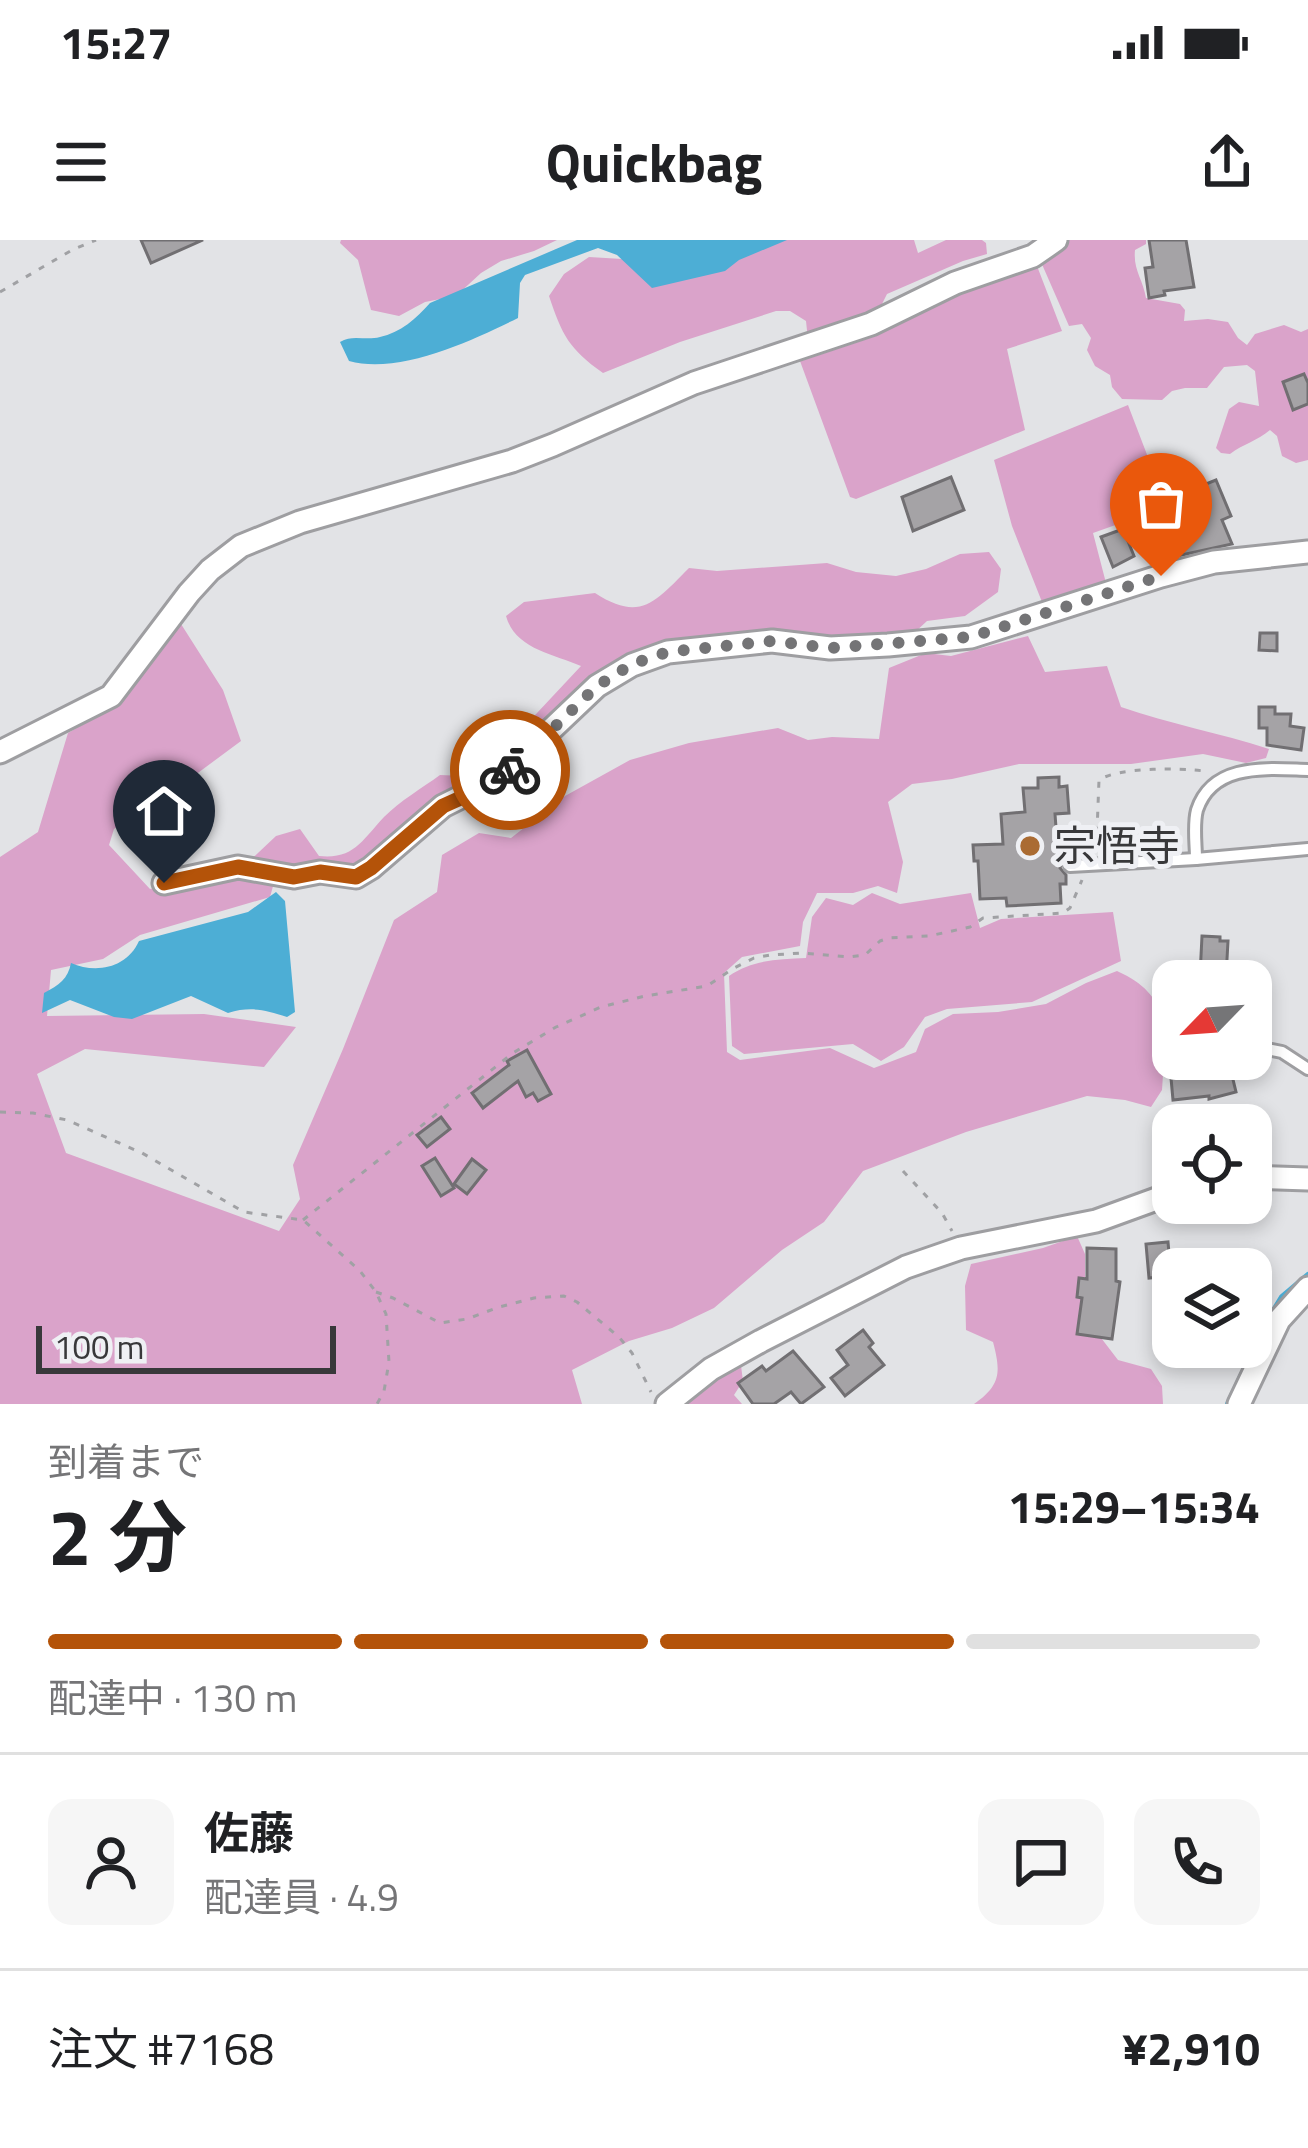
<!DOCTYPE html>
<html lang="ja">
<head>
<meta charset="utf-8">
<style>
	body { margin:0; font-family:"Titillium Web","Noto Sans JP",sans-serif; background:#f6f6f6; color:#202124; height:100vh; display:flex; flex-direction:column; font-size:45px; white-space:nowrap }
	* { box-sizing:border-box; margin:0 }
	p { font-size:39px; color:#757577 }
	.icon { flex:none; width:66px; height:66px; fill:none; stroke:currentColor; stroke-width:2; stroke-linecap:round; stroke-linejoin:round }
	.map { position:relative; height:1164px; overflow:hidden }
	.side { display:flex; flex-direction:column; background:#fff; flex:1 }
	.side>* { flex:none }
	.needle { width:78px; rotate:245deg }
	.buttons { position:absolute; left:1152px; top:720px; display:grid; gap:24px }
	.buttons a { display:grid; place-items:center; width:120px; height:120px; border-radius:24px; background:#fff; box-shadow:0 6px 18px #0003; font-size:60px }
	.scale { position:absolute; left:36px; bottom:30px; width:300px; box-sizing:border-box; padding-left:12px; border:6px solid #38383a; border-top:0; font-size:33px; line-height:42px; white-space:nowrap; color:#38383a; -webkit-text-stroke:9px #eff0f4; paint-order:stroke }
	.pin { position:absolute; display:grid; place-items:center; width:102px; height:102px; color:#fff; margin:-123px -51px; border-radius:50% 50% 50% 0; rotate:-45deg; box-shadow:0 0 12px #0007 }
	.pin .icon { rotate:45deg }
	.courier { position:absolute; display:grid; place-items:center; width:120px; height:120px; margin:-60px; border:9px solid #b45309; border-radius:50%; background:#fff; color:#222; box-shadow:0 3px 15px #0007 }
	.overview em { font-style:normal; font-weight:700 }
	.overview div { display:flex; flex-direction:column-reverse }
	.overview { display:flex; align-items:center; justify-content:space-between; height:204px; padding:0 48px }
	h1 { font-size:78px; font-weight:700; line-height:90px }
	.bar { display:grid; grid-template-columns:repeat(4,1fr); gap:18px 12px; align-content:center; height:144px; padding:0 48px }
	.bar i { height:15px; border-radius:9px; background:#e0e0e0 }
	.bar .selected { background:#b45309 }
	.bar p { grid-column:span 4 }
	.line { display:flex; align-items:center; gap:30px; padding:0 48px; border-top:3px solid #e0e0e0 }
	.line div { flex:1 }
	.round { display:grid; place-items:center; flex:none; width:126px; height:126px; border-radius:24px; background:#f6f6f6 }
	.status { display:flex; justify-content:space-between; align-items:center; height:84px; padding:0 60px; background:#fff; direction:ltr }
	.status svg { height:33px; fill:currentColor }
	header { display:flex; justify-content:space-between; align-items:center; height:156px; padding:0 48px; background:#fff; font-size:54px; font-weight:700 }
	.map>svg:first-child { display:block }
	.green { fill:#daa3ca }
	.water { fill:#4daed5 }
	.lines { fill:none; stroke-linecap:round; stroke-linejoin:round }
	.stream { stroke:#4daed5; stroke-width:6 }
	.building { fill:#a5a3a6; stroke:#716f72; stroke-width:3 }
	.lane-casing { stroke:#9e9ea1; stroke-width:16 }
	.street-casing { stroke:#9e9ea1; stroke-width:27 }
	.path { stroke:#a0a1a4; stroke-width:3; stroke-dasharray:6 9; stroke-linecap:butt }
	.lane { stroke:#fff; stroke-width:10 }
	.street { stroke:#fff; stroke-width:21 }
	.done { stroke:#747476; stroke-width:12; stroke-dasharray:0 21.6 }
	.route { stroke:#b45309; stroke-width:15 }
	.poi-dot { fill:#aa6b32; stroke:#eff0f4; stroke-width:4.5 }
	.labels { text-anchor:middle; stroke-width:10; stroke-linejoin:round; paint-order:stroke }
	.poi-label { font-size:42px; fill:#38383a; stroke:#eff0f4; text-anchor:start }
</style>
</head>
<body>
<div class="status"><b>15:27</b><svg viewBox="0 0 49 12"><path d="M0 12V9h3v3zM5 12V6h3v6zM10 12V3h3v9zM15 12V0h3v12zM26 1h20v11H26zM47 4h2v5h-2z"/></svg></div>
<header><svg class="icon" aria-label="menu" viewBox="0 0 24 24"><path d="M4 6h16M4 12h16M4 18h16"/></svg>Quickbag<svg class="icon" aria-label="share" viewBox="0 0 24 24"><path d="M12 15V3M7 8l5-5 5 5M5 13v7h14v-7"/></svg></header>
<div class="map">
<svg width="1308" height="1164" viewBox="0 0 1308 1164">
	<rect width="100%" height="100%" fill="#e2e3e6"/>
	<!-- green -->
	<g class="green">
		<polygon points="341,0 557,0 534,11 501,21 481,33 456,56 425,62 399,76 371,70 358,20 340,3"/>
		<path d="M761 0H914L918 13 946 0H982L986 3 987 14 963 21 887 54 877 74 808 100 806 81 790 71H776L680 102 603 133C569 109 562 95 549 56L564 34 589 17 639 20Z"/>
		<path d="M1065 0H1146V4L1135 10C1133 30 1143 39 1146 58L1180 64 1185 70 1184 81 1208 79 1228 82 1238 98 1247 105 1255 94 1284 85 1301 92 1308 89V220L1296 223 1282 216 1277 196 1270 190C1257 201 1243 204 1230 214L1221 213 1216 208 1229 169 1239 162 1259 166 1255 131 1247 125 1224 127 1207 148H1185L1172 151 1162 160 1122 159 1112 147 1110 135 1095 126 1087 110 1091 98 1082 84 1069 86 1041 22Z"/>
		<polygon points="1037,26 1062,91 1007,109 1025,190 856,259 850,257 800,121 876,92 957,49"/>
		<polygon points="1128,165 1159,246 1147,259 1152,272 1093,293 1106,343 1042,362 1012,286 994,220"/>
		<path d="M989 312 1001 329 998 352 965 376 927 381 913 394 647 418 623 417 560 467 497 533 467 550 442 553 404 591 371 616 346 626 275 639 270 657 140 695 103 719 51 730 47 776 204 774 296 787 264 827 85 809 37 834 66 913 279 991 300 959 293 925 343 809 394 680 437 652 442 615 479 593 511 598 565 556 630 520 689 503 778 488 808 500 832 497 879 499 889 428 926 413 951 416 1028 396 1045 432 1107 426 1121 467C1170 484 1220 493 1269 509L1266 518 1246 523 1203 514 1131 524H1019L952 539 912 544 888 562 903 622 897 653 878 646 853 653H817L803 682 800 706 742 717 724 733 727 812 740 820 830 808 874 828 916 812 925 789 953 774 998 772 1046 764 1086 743 1117 731C1154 748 1159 765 1173 801L1164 819 1162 850 1151 867 1125 860 1087 856 966 892 863 931 824 982 782 1010 714 1068 672 1088 629 1101 572 1130 582 1164H0V617L38 592 68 493 120 463 181 384 223 450 241 501 187 541 114 589 109 605 150 649 241 629 276 596 300 589 319 616C354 620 363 599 384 577 400 561 422 548 440 535L464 536 492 521 581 426C553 414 515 409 506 376L524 362 595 353C641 383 656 361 689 328L717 331 827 323 856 332 896 336 926 329 960 314Z"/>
		<path d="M872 653 900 664 971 653 980 688 1001 679 1113 672 1121 721 1032 762 947 769 925 777 904 807 881 821 853 804 744 814 732 806 729 736C752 720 778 719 806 718L812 677 826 658 853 665Z"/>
		<path d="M1077 996 1085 1014V1077L1118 1120 1151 1129 1162 1146 1163 1164H974C1001 1145 1001 1132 993 1102L966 1090 965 1046 971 1024 1043 1008Z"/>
		<polygon points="740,1118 743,1141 734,1155 742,1164 677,1164"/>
	</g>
	<!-- water -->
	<g class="water">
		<path d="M577 0H787L739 20 725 31 652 48 617 15 598 8 525 35 520 43 518 78C473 100 400 135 349 121L340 102C353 94 365 101 380 97 400 93 417 78 430 63Z"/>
		<path d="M276 652 285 661 295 772 287 777C265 770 251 766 228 773L191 756 132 779 114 777 70 760 42 773 44 753C59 745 68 739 71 723 96 734 127 728 139 701L248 672Z"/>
	</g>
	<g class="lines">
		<!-- stream -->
		<g class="stream">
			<polyline points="1271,1075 1282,1057 1308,1035"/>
			<polyline points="1228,1164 1265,1086"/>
		</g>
	</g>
	<!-- building -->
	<g class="building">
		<polygon points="141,0 203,0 151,23"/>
		<polygon points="1149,0 1186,0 1194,47 1164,51 1165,55 1149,58 1145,28 1153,27"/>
		<polygon points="1304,134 1308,143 1308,164 1293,170 1283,142"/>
		<polygon points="951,237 964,270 913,291 902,257"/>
		<polygon points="1216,240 1231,276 1222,280 1232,304 1177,316 1159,271 1163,269 1154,261 1180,250 1181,254"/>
		<polygon points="1123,289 1134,316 1113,327 1101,297"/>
		<polygon points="1260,393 1277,393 1277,411 1259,410"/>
		<polygon points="1259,467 1275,467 1275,474 1291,474 1290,486 1304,488 1301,510 1267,505 1267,488 1259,488"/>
		<polygon points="1059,537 1059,547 1067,546 1069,573 1055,574 1058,614 1064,614 1060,628 1066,635 1066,644 1060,644 1061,663 1007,666 1006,658 980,659 978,621 974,621 973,605 1003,604 1001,574 1025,572 1023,548 1038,548 1038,538"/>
		<polygon points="1202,696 1220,697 1220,701 1228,701 1226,737 1200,736"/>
		<polygon points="527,810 551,854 538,861 533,853 526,857 518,841 483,868 472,853 509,825 507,821"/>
		<polygon points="1176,819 1228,819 1236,852 1209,859 1209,856 1173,860 1171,838 1179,837"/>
		<polygon points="441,877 450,889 427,907 417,895"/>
		<polygon points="435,918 454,948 441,956 422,926"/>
		<polygon points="472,919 486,930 467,954 454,944"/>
		<polygon points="1168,1002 1171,1036 1149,1038 1146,1004"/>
		<polygon points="1087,1008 1116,1009 1116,1041 1120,1042 1112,1099 1077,1094 1082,1058 1077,1057 1079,1038 1087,1039"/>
		<polygon points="863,1090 873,1103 869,1107 884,1125 845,1156 831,1138 848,1125 837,1110"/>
		<polygon points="793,1111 824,1147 801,1164 791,1152 774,1164 753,1164 738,1143 762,1126 766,1131"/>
	</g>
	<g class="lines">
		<!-- lane casing -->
		<g class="lane-casing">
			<g id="lane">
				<path d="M1196 619C1196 604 1193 585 1197 570 1213 522 1268 529 1308 530"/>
				<polyline points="1070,626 1196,619 1308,609"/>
				<polyline points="1251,806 1282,812 1308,829"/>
			</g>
		</g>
		<!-- street casing -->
		<g class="street-casing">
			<g id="street">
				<polyline points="0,512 111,456 189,353 210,330 241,306 300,282 512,221 553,205 694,143 871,84 955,43 1033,16 1056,0"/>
				<polyline points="164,643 238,627 294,637 320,632 356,637 371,628 443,566 501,537 597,446 632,425 668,412 772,401 830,408 888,405 971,397 1161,336 1214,322 1308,312"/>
				<polyline points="1251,937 1308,939"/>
				<polyline points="667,1164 711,1129 761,1101 906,1027 961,1008 1096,981 1173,953"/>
				<polyline points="1239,1164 1279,1080 1308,1048"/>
			</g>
		</g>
		<!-- path -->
		<g class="path">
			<polyline points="0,52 72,10 96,0"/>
			<path d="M1092 607 1097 591 1099 540C1118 527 1180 528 1204 531"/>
			<polyline points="0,872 33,873 67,880 142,913 244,972 303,980 360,1031 376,1052 386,1074 389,1122 384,1151 377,1164"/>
			<polyline points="903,931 942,973 952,991"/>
			<polyline points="303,980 513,813 556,787 601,767 645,756 707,746 734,728 754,718 770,715 802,713 849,717 865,715 880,701 889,698 929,696 970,687 983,678 1063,673 1070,668 1082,640"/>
			<polyline points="376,1052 393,1058 440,1083 467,1079 499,1067 534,1058 564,1056 577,1062 619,1097 632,1113 651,1152"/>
		</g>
		<!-- lane -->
		<use href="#lane" class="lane"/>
		<!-- street -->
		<use href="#street" class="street"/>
	</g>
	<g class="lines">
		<!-- done -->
		<polyline class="done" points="510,530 597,446 632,424 668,412 772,401 830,408 971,397 1161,336"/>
		<!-- route -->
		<polyline class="route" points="164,643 238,627 294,637 320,632 356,637 371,628 443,566 483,548 510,530"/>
	</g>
	<!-- markers -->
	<circle class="poi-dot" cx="1030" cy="606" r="12"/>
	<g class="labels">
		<!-- poi labels -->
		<g class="poi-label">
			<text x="1054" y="621">宗悟寺</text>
		</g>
	</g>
</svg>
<div class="buttons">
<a><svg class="needle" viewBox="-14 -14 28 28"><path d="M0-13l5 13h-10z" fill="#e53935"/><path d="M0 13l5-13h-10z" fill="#757577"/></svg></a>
<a><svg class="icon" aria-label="locate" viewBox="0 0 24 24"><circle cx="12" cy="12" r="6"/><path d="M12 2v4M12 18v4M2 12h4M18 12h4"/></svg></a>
<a><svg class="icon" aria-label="layers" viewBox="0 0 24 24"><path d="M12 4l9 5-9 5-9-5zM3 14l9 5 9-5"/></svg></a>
</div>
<div class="scale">100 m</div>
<div class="pin" style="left:1161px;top:336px;background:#ea580c"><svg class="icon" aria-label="bag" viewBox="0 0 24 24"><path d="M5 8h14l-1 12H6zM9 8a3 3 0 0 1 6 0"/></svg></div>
<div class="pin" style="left:164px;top:643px;background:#1f2937"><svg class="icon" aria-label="home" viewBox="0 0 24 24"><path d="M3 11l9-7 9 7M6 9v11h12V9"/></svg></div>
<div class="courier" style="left:510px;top:530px"><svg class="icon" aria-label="bike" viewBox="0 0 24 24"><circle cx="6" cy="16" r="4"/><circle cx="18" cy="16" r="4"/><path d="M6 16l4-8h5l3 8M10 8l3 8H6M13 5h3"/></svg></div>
</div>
<section class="side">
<div class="overview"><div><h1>2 分</h1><p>到着まで</p></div><em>15:29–15:34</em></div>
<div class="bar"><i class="selected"></i><i class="selected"></i><i class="selected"></i><i></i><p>配達中 · 130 m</p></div>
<div class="line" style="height:216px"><a class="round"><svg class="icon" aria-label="person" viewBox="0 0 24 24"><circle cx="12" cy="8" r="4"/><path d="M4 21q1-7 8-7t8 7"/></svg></a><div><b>佐藤</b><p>配達員 · 4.9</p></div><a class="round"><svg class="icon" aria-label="chat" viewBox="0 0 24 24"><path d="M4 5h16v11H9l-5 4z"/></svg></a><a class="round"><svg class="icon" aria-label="phone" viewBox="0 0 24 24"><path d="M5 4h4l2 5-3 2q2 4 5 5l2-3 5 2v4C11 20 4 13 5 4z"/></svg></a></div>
<div class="line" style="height:156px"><div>注文 #7168</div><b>¥2,910</b></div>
</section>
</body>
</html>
